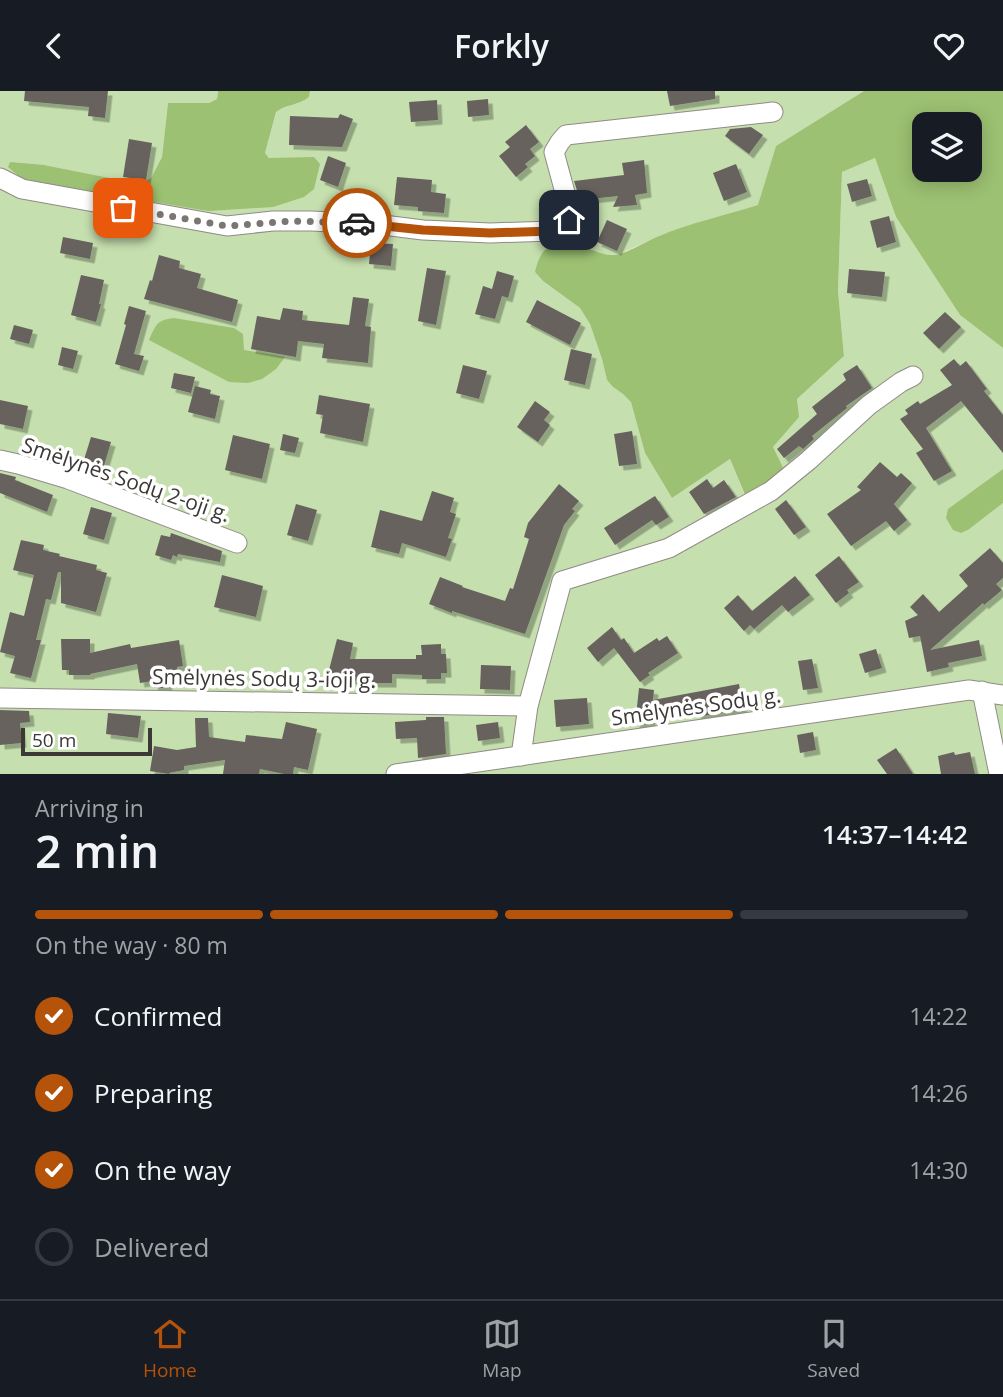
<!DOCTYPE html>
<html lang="en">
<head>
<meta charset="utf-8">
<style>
	body { margin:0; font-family:"Open Sans",sans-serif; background:#242831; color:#f1f3f6; height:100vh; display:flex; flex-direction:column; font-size:26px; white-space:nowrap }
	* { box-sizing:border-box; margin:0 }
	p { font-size:23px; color:#9ea1a6 }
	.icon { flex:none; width:38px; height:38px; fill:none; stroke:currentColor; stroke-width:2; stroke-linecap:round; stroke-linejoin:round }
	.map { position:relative; height:683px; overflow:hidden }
	.sheet { display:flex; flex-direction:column; background:#171b24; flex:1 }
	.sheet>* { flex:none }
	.buttons { position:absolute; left:912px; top:21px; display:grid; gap:14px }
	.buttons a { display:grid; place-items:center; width:70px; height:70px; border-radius:14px; background:#171b24; box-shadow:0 4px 18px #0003; font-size:35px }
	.scale { position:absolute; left:21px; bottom:18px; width:131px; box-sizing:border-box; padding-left:7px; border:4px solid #3b3836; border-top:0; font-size:19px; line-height:24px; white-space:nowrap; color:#3b3836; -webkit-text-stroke:5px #fff; paint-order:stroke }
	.pin { position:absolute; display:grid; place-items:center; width:60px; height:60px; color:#fff; margin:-30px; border-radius:14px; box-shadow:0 4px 10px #0006 }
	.courier { position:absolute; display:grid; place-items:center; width:70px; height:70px; margin:-35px; border:5px solid #b45309; border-radius:50%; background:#fff; color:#222; box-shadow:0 2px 9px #0007 }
	.summary em { font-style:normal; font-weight:600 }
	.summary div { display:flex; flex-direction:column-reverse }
	.summary { display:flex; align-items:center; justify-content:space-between; height:119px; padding:0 35px }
	h1 { font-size:46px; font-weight:600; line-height:52px }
	.bar { display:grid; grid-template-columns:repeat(4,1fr); gap:10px 7px; align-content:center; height:84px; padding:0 35px }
	.bar i { height:9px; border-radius:5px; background:#363941 }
	.bar .selected { background:#b45309 }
	.bar p { grid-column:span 4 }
	ol { padding:0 35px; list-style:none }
	li { display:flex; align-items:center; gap:21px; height:77px }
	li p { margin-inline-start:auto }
	li .icon { padding:7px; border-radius:50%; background:#b45309; color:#fff; stroke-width:4 }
	li:last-child { color:#9ea1a6 }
	li i { width:38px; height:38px; border:4px solid #363941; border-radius:50% }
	header { display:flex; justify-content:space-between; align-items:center; height:91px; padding:0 35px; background:#171b24; font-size:32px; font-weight:600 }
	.dock { display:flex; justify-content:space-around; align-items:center; height:98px; border-top:2px solid #363941; background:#171b24; font-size:19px; color:#9ea1a6 }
	.dock a { display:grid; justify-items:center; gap:4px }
	.dock .selected { color:#b45309 }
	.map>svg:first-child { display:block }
	.green { fill:#c6dfae }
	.forest { fill:#9cc172; fill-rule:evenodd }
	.building { fill:#68625e; filter:url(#shadow) }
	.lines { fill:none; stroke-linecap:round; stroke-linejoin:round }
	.minor-casing { stroke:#918a86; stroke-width:21 }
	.minor { stroke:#fff; stroke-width:19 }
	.done { stroke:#7b7673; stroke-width:7; stroke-dasharray:0 12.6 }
	.route { stroke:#b45309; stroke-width:9 }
	.labels { text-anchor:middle; stroke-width:7; stroke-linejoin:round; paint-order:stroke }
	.street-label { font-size:21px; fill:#3b3836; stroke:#fff }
</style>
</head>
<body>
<header><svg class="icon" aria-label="back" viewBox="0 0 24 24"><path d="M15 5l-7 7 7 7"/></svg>Forkly<svg class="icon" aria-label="heart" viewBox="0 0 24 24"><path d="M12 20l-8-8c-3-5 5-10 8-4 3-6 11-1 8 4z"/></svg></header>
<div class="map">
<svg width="1003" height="683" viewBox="0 0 1003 683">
	<defs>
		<filter id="shadow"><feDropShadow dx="4.5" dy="4.5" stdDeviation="0" flood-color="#0004"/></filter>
	</defs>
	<rect width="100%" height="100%" fill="#f1e9e4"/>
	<!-- green -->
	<path class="green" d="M0 0H218L217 8 209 12H168L162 66 151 87 140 93 44 74 208 120 269 67 265 62 276 21C286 13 299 15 309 6L310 0H864L776 55 759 114 661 144 617 164 601 163 575 153 535 181 543 190 580 217 590 233 602 268 607 289 613 296 623 303 631 310 645 362 672 407 730 368 747 410 773 356 798 326 797 308 844 265 838 200 842 81 875 67 896 126 960 224 1003 257V378L989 389 961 442 968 439 1003 412V683H0Z"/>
	<!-- forest -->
	<g class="forest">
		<path d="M218 0H310L309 6C298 15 286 13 276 21L265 62 269 67 314 66 320 73 314 98 304 106 273 116 208 120 29 90 20 86 8 76 10 71 44 74 140 93 151 87 162 66 168 12H209L217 8Z"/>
		<path d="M864 0H1003V257L960 224 896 126 875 67 842 81 838 200 844 265 797 308 799 326 773 356 786 383 748 411 730 368 672 407 645 362 631 311 623 303 613 296 607 289 602 268 590 233 580 217 543 190 535 181C538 167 543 157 556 152 573 146 595 165 614 164 627 163 646 150 659 145 691 132 726 124 758 114L776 55ZM924 33H970V79H924Z"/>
		<path d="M174 227 234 237 243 243 244 259 285 266 276 278 262 288 248 292 229 291 149 249C156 234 156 229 174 227Z"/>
		<polygon points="1003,378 1003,412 968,439 961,442 953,439 946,427 948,418"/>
	</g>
	<!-- building -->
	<g class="building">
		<polygon points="25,0 108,0 105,27 88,25 89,16 24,10"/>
		<polygon points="667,0 715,0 715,8 670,15"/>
		<polygon points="488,8 489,24 468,26 467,10"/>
		<polygon points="437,9 438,29 411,31 409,11"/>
		<polygon points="340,23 353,28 342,56 289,54 290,25 338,27"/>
		<polygon points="526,34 539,51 530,58 535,65 525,73 528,76 516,86 499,65 510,56 505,51"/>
		<polygon points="751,36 763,44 749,63 725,45 730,38"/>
		<polygon points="129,48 152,52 146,89 123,86"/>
		<polygon points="328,65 346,72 338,96 320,89"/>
		<polygon points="644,69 647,102 635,104 637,114 613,116 618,105 580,109 574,90 624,84 622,72"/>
		<polygon points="736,73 747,101 724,110 713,82"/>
		<polygon points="397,86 432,89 431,101 446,103 444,122 418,120 418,116 394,114"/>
		<polygon points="867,88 872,105 852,111 847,93"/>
		<polygon points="889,125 896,151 877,157 870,130"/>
		<polygon points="607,129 627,138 617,160 597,151"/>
		<polygon points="63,146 93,152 90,168 60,162"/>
		<polygon points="371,152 393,153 391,175 369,173"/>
		<polygon points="159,164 180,170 179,177 201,183 197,197 238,209 232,231 144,208 150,189 152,190"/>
		<polygon points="427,177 446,180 436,234 418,230"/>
		<polygon points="849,178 885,181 882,206 847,202"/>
		<polygon points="497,180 514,185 508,207 502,205 495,228 475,223 483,195 492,198"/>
		<polygon points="81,184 104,189 99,213 101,213 96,231 71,224"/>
		<polygon points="353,206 369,208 365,235 371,236 368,272 322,267 324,253 298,250 296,266 251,258 257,225 280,229 283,217 303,220 302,229 349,234"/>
		<polygon points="537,209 581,232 570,254 526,231"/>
		<polygon points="129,215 146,220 134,263 144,265 139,280 115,273 126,234 124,233"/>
		<polygon points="945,221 961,236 939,258 923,242"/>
		<polygon points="14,234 33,239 29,253 10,248"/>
		<polygon points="62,256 78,260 73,278 58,274"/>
		<polygon points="571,258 592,263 585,294 564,289"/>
		<polygon points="954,268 960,275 966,270 987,298 984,300 1003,324 1003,362 961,310 926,337 952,380 934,390 916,362 923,358 900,328 908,323 905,319 918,310 920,313 952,294 940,279"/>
		<polygon points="463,274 487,280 479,308 456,302"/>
		<polygon points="857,274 872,297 846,315 847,317 812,345 814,348 803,358 799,355 784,367 777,358 817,323 812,316 846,289 843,283"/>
		<polygon points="174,282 195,286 191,302 171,297"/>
		<polygon points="195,295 211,299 210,303 220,305 215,328 188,321"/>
		<polygon points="319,304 370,313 363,351 320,342 323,324 316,323"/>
		<polygon points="0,309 28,315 23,338 0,333"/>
		<polygon points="535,310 550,321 544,329 550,334 538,351 517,336"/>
		<polygon points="632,340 637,373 619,375 614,343"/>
		<polygon points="283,343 299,347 295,362 280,359"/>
		<polygon points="233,344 270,353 262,388 225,379"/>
		<polygon points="91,346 111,351 103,378 83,372"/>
		<polygon points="880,371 897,386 901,382 912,392 894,413 907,429 894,440 886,430 851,455 827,423 861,399 857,396"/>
		<polygon points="0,382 16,386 15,389 53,404 47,421 0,402"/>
		<polygon points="707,388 713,397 724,389 736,406 704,423 689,401"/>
		<polygon points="559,393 579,410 572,418 575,420 564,434 525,543 452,520 452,522 429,513 440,486 463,495 462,496 505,510 510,497 513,498 529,448 524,446 528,432"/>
		<polygon points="432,400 454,407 450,421 456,423 448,447 452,448 446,466 402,452 399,463 371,456 380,419 422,430"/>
		<polygon points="655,405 669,426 656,434 652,429 615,454 604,437"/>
		<polygon points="786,409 806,436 794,444 775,418"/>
		<polygon points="296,413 317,419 308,450 287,444"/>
		<polygon points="91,416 112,422 104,449 83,443"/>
		<polygon points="171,442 222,460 220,471 178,463 177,466 173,464 171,469 155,464 161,444 170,446"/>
		<polygon points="21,449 44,454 43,459 60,463 59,465 97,474 96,479 107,482 96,521 61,512 61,481 58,481 51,509 46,508 36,549 41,549 31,587 10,582 15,565 0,561 10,521 24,525 34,484 13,479"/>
		<polygon points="990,457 1003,472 1003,487 996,493 1002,499 984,514 983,512 930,559 979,549 982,565 948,572 949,576 927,581 920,545 909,547 905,530 918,524 910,516 923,503 939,521 968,495 959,484"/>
		<polygon points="839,465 859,491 847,499 849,502 836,512 815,484"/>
		<polygon points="222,484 263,495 256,526 214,516"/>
		<polygon points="795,485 810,504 788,521 782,514 754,538 750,534 744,540 724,517 738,504 752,520"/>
		<polygon points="612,536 621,549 624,547 634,562 657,547 659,550 667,545 678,562 648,582 650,584 640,591 614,557 598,571 587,557"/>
		<polygon points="61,548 90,548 90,562 130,553 131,557 179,549 183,575 177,576 179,586 167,588 168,597 154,597 153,590 140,592 137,573 90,583 90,584 69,584 69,579 62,579"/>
		<polygon points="337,548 353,552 350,568 416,568 416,564 422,564 421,554 441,553 441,563 446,563 447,582 441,582 441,588 422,588 422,584 392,583 392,592 365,592 328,583"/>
		<polygon points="876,558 882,577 865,582 859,563"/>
		<polygon points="812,568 818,597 803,599 798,570"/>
		<polygon points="481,574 511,575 510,599 480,598"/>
		<polygon points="739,593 743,618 697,626 696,619 651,626 651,633 635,634 639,597 654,599 653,609"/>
		<polygon points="587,607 589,633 556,636 554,609"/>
		<polygon points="0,619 29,620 30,631 20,632 22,652 0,654"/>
		<polygon points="108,622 141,625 138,647 106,643"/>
		<polygon points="426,626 444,626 446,663 418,667 417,647 396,648 395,631 426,629"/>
		<polygon points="195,627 208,627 209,646 245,651 246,644 282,648 286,631 317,638 308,679 294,676 293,683 284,683 260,678 259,683 223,683 225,669 184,675 184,679 169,682 169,683 150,680 154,655 177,659 196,656"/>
		<polygon points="498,631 500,647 478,650 476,634"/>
		<polygon points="813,641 816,659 800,662 797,644"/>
		<polygon points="896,657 913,683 887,683 877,669"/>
		<polygon points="954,661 955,664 970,661 975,683 941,683 938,665"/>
	</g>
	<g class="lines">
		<!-- minor casing -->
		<g class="minor-casing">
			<g id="minor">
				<polyline points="0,87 22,98 227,135 273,130 311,130 375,133 423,139 490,142 552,140 562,136 569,129 570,120 554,61 560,51 566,44 773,21"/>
				<polyline points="0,369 18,373 68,388 237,452"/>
				<polyline points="982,600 999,683"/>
				<polyline points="0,607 528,615"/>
				<polyline points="521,665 528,615 562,490 669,457 771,400 809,369 869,314 901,291 913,285"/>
				<polyline points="396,683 969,599 1003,604"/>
			</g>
		</g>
		<!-- minor -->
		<use href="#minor" class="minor"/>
	</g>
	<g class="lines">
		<!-- done -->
		<polyline class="done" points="123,117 227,135 292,130 357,132"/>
		<!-- route -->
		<polyline class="route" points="357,132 423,139 490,142 552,140 562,136 569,129"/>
	</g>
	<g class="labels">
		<!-- street labels -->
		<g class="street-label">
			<text transform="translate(126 389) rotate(19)" y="7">Smėlynės Sodų 2-oji g.</text>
			<text transform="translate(264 588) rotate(1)" y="7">Smėlynės Sodų 3-ioji g.</text>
			<text transform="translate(696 616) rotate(-8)" y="7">Smėlynės Sodų g.</text>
		</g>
	</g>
</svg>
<div class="buttons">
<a><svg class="icon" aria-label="layers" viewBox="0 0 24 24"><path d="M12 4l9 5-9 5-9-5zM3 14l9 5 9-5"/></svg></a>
</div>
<div class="scale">50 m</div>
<div class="pin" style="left:123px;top:117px;background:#ea580c"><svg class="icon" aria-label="bag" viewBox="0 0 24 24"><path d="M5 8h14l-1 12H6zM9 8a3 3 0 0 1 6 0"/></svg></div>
<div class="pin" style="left:569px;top:129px;background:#1f2937"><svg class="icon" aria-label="home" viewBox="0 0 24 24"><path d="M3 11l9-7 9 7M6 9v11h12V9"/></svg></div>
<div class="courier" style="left:357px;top:132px"><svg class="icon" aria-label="car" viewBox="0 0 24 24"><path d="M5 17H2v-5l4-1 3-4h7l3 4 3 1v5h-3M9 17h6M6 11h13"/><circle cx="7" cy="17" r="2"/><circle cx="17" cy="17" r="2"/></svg></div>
</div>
<section class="sheet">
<div class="summary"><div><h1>2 min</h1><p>Arriving in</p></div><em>14:37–14:42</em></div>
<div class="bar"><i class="selected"></i><i class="selected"></i><i class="selected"></i><i></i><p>On the way · 80 m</p></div>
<ol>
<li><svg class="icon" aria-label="check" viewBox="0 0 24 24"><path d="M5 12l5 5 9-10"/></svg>Confirmed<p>14:22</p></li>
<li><svg class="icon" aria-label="check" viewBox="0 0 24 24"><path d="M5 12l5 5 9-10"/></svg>Preparing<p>14:26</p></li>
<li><svg class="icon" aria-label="check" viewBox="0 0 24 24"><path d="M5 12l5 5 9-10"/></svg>On the way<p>14:30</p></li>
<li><i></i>Delivered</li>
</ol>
</section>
<nav class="dock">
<a class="selected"><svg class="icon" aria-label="home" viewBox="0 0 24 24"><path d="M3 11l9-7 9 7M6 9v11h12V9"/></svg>Home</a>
<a><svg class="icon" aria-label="map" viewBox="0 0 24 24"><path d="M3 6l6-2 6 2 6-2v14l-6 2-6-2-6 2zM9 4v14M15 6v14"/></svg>Map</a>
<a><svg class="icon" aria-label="saved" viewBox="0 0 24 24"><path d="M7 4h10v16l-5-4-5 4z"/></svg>Saved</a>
</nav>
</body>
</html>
